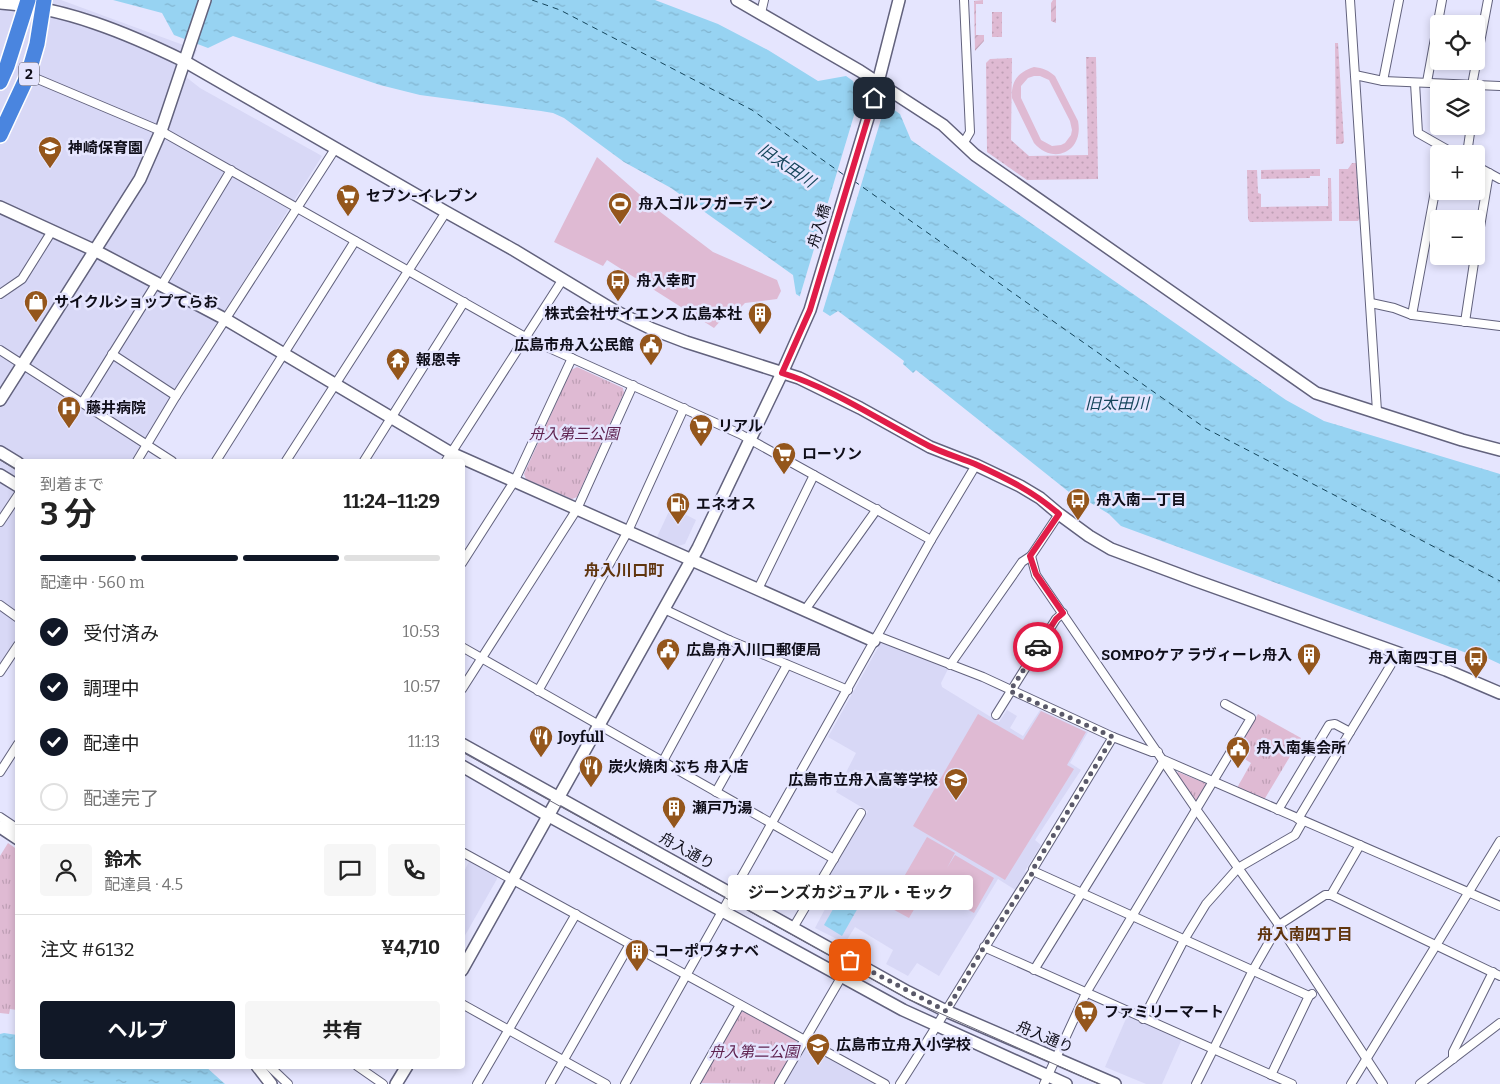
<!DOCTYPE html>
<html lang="ja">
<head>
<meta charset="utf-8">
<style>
	body { margin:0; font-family:Bitter,"Noto Sans JP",serif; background:#f6f6f6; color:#222; height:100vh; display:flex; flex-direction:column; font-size:19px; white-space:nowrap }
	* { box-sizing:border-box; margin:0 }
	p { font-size:16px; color:#767676 }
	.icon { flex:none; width:28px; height:28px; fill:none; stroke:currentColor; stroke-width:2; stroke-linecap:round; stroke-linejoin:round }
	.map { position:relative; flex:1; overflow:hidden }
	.drawer { position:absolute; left:15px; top:459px; width:450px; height:610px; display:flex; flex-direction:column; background:#fff; border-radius:5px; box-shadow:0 2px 8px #0003 }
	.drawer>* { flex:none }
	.buttons { position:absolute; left:1430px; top:15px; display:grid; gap:10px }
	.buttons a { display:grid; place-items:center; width:55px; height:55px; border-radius:5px; background:#fff; box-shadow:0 2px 8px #0003; font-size:25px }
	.pin { position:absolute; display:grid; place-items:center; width:42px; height:42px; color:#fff; margin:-21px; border-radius:10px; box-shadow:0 2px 8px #0006 }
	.courier { position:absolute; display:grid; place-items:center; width:50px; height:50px; margin:-25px; border:4px solid #e11d48; border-radius:50%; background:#fff; color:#222; box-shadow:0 1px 6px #0007 }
	.bubble { position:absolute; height:35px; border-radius:5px; background:#fff; box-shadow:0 2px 8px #0003; font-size:16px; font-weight:700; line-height:35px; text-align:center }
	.overview em { font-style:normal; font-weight:700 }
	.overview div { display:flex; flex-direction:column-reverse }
	.overview { display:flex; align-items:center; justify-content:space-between; height:85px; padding:0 25px }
	h1 { font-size:32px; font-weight:700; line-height:38px }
	.bar { display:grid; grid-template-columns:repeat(4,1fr); gap:8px 5px; align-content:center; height:60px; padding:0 25px }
	.bar i { height:6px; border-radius:4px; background:#e0e0e0 }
	.bar .active { background:#111827 }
	.bar p { grid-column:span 4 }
	.line { display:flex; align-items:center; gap:12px; padding:0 25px; border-top:1px solid #e0e0e0 }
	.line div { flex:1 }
	.round { display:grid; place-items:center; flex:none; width:52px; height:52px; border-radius:5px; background:#f6f6f6 }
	ol { padding:0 25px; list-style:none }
	li { display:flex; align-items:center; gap:15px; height:55px }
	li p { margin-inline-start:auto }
	li .icon { padding:5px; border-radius:50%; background:#111827; color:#fff; stroke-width:4 }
	li:last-child { color:#767676 }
	li i { width:28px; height:28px; border:2px solid #e0e0e0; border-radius:50% }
	.action { display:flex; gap:10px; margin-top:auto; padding:10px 25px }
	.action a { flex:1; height:58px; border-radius:5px; background:#111827; color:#fff; font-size:20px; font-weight:700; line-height:58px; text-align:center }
	.action a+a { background:#f6f6f6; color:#222 }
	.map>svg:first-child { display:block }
	.built { fill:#d8d8f6 }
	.grass { fill:url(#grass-dots) }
	.park { fill:url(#park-tufts) }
	.garden { fill:url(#garden-furrows) }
	.pitch { fill:#dfbad3; fill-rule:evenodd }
	.water { fill:url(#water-ripples) }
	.pier { fill:#e5e5fe }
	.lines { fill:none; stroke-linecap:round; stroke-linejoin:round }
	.ferry { stroke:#15455b; stroke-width:1; stroke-dasharray:6 5; stroke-linecap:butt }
	.street-casing { stroke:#62627d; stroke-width:10 }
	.secondary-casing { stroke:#62627d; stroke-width:14 }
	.highway-casing { stroke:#fff; stroke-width:18 }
	.street { stroke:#fff; stroke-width:8 }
	.secondary { stroke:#fff; stroke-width:11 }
	.highway { stroke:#4a85df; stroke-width:15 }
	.tram { stroke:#6a697a; stroke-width:1 }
	.done { stroke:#5a5969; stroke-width:5; stroke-dasharray:0 9 }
	.route { stroke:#e11d48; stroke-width:6 }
	.labels { text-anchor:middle; stroke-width:5; stroke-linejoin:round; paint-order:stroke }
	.shield { fill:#e5e5fe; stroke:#4f4e5e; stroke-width:1 }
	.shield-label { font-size:14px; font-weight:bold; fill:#0f0e19 }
	.poi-label { font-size:15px; font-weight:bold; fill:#0f0e19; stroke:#e5e5fe; text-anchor:start }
	.street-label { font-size:15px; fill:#0f0e19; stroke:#e5e5fe }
	.park-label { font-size:15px; font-style:italic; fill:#5e224f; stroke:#e5e5fe }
	.water-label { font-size:16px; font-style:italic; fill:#15455b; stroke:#e5e5fe }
	.neighbourhood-label { font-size:16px; font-weight:bold; fill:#60350e; stroke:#e5e5fe }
</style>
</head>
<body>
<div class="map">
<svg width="1500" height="1084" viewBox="0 0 1500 1084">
	<defs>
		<pattern id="grass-dots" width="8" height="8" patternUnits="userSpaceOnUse" patternTransform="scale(1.25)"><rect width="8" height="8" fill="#dfbad3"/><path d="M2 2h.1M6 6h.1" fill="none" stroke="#be9fb5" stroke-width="1.8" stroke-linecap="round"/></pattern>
		<pattern id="park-tufts" width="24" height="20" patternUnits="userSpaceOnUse" patternTransform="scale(1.25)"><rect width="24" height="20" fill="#dfbad3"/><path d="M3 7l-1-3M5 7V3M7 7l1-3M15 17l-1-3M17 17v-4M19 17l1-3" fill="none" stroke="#be9fb5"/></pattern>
		<pattern id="garden-furrows" width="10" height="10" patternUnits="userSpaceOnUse" patternTransform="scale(1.25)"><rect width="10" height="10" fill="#dfbad3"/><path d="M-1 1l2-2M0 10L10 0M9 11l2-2" fill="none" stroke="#be9fb5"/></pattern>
		<pattern id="water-ripples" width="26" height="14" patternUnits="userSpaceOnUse" patternTransform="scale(1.25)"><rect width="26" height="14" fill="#97d3f2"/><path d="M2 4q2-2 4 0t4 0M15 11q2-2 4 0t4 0" fill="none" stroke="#81b4cf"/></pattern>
	</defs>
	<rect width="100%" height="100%" fill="#e5e5fe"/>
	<!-- built -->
	<g class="built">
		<polygon points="0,0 61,0 197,50 186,77 200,88 322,156 131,461 18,461 17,644 0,672"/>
		<polygon points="671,507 696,520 685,544 678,546 657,537"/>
		<polygon points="884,643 948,669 941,683 942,687 999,722 1007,710 1017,716 1010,728 1023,736 1040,710 1088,732 1070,763 1081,770 1035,840 1041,845 1025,871 1027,876 1017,891 998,879 939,976 917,963 908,976 886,964 893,950 855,927 845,943 815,928 825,909 814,902 868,811 836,792 856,753 828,737 880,644"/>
		<polygon points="470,860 496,874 497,879 463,939 463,873"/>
		<polygon points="1128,1014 1182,1039 1162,1084 1146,1084 1105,1067"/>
		<polygon points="808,1046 875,1084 783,1084 804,1047"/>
	</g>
	<!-- grass -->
	<g class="grass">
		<rect x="992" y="12" width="10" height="25"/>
		<polygon points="1335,43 1338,43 1344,142 1342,144 1336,144"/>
		<polygon points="1086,57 1096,57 1098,179 1027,180 987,152 986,63 990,59 1012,58 1011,140 1029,156 1088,155"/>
		<polygon points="1352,163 1356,163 1360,218 1358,221 1339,221 1339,169 1348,169"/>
		<polygon points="1320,169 1320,176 1310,176 1310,178 1261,179 1261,170"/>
		<polygon points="1247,170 1257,170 1258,193 1261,194 1261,207 1328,206 1328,178 1331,178 1332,221 1250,222 1248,219"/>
	</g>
	<!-- park -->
	<g class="park">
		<polygon points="577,367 623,388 624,393 577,497 572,499 526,479 524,474 571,370"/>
		<polygon points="1258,714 1301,738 1264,800 1237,788 1251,763 1235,753"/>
		<polygon points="1178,772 1205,783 1207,785 1198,800 1195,800 1176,774"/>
		<polygon points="8,843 18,850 17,1010 10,1009 9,1014 0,1013 0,856"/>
		<polygon points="745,1011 796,1040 798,1045 777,1084 700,1083 739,1013"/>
	</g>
	<!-- garden -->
	<g class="garden">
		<polygon points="983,0 983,4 976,4 976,35 984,35 984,41 975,51 974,1"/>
		<polygon points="1053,0 1056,0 1056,23 1051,21 1051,3"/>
	</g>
	<!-- pitch -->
	<g class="pitch">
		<path d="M1034 67C1043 68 1048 70 1055 76L1078 121C1084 151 1054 166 1034 143L1012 98C1011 81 1018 72 1034 67ZM1034 76H1040L1049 80 1070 121 1072 130 1071 135 1065 143 1061 145 1052 146 1041 140 1021 98V86L1028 78Z"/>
		<polygon points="597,157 655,208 713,252 777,280 781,291 777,299 745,303 738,310 734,306 714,328 607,260 603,266 554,242"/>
		<polygon points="1041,711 1086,732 1067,765 1074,769 1005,880 913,826 978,714 1023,740"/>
		<polygon points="927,837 955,853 947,868 955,855 994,878 974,913 934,890 937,886 930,882 909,918 887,906"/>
	</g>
	<!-- water -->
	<g class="water">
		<polygon points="113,0 655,0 718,24 768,50 818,81 846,76 900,114 911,140 1286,400 1324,421 1500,474 1500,664 1485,657 1483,659 1121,526 1109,514 1081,497 1079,500 916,370 913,373 903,364 904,361 838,311 830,316 796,294 793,275 671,188 624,162 564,118 553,113 541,111 420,95 380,85 233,36 208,48 174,35 162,13"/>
		<polygon points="841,895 859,906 842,936 824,925"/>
		<polygon points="4,1033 17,1035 18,1066 205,1066 225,1084 0,1084 0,1034"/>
	</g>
	<!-- pier -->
	<polygon class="pier" points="853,80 896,108 882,116 822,314 799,299 858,102"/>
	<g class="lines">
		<!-- ferry -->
		<g class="ferry">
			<polyline points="532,0 560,10 752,110 844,175"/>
			<polyline points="854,181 1205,428 1500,581"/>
		</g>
		<!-- street casing -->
		<g class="street-casing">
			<g id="street">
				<polyline points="1350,0 1377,411"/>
				<polyline points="761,13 764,0"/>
				<polyline points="28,75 161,131 527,338 740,434 931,540"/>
				<polyline points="1355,75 1383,81 1500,86"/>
				<polyline points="1383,81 1399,0"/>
				<polyline points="1427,82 1442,0"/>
				<polyline points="1415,83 1418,133 1455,154"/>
				<polyline points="1472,85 1488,0"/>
				<polyline points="963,144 970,132 964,0"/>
				<polyline points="1467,154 1471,126"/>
				<polyline points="1476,166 1500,179"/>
				<polyline points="1476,251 1489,173"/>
				<polyline points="161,286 231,170"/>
				<polyline points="0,294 22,279 52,231"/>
				<polyline points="1371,303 1394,308 1412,315 1500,326"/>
				<polyline points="1412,315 1439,170"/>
				<polyline points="1465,322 1475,256"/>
				<polyline points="0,350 172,461"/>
				<polyline points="112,354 176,396"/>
				<polyline points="82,403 156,284"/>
				<polyline points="137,461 176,396 335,149"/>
				<polyline points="216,461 355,241"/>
				<polyline points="286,461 446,212"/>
				<polyline points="364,461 464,302"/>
				<polyline points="446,461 563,279"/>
				<polyline points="1059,514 1031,556 1036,575 1196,809 1279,925 1383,1084"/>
				<polyline points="0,522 18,495"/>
				<polyline points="462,563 515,480 572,358"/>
				<polyline points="758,589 814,475"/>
				<polyline points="0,605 18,618"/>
				<polyline points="664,609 729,640 848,690"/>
				<polyline points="805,610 877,509"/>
				<polyline points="877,636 983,677 1113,737 1152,752 1158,752"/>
				<polyline points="462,647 834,859"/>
				<polyline points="950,665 1022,562 1031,556"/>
				<polyline points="0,672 18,645"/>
				<polyline points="462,689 577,509 633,385"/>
				<polyline points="538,691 628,531 684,408"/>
				<polyline points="996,715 1056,619 1063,613"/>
				<polyline points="663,761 729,640"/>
				<polyline points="0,772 18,744"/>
				<polyline points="716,792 787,665"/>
				<polyline points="1278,810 1329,725 1335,724 1350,732 1398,653"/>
				<polyline points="0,817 18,829"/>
				<polyline points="1298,819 1350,732"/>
				<polyline points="462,852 885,1084"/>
				<polyline points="1033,871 1309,996"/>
				<polyline points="1331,895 1360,845"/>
				<polyline points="793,928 861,813"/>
				<polyline points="984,947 1292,1084"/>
				<polyline points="1034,970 1164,760 1500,906"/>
				<polyline points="462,1004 606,1084"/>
				<polyline points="1143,1019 1184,940 1206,904 1238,868 1295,835 1303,821"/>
				<polyline points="1453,1059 1453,1052 1493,972"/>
				<polyline points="269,1066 288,1084"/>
				<polyline points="357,1066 383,1084"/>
				<polyline points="1271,1075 1309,996 1312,994"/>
				<polyline points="477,1084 576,914"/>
				<polyline points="550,1084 630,944"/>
				<polyline points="625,1084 931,540 976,465"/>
				<polyline points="695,1084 740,1005"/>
				<polyline points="779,1084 842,976"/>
				<path d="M900 1084C945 1014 987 942 1033 871V869L1113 737"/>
				<polyline points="1044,1084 1086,993 1251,718 1225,704"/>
				<polyline points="1196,1084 1253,970 1279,925 1325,895 1331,895 1500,976"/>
				<polyline points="1351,1084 1500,841"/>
				<polyline points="1420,1084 1500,1023"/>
			</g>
		</g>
		<!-- secondary casing -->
		<g class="secondary-casing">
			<g id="secondary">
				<polyline points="737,0 860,71 943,125 975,155 1316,393 1462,440 1500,450"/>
				<path d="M0 3C64 7 127 33 184 61L446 212 514 250 615 311 652 329 686 342 799 378 860 408 930 447 976 465 1020 486 1040 498 1059 514 1089 536 1111 549 1194 580 1446 670 1500 693"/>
				<polyline points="0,207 96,251 225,319 451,453 874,641"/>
				<polyline points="0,400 140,179 161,131 205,0"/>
				<polyline points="0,452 18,463"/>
				<polyline points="0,475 18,486"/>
				<polyline points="462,744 908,992 946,1011 1115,1084"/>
				<polyline points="462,766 547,815 903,1010 1066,1084"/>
				<polyline points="0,827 18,839"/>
				<polyline points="462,970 698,548 782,373 810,310 874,98 899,0"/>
				<polyline points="257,1066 271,1084"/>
				<polyline points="396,1084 407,1066"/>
			</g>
		</g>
		<!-- highway casing -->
		<g class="highway-casing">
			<g id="highway">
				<polyline points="0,82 7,66 28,0"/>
				<polyline points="0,135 28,75 37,44 44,0"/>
			</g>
		</g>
		<!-- street -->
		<use href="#street" class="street"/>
		<!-- secondary -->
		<use href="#secondary" class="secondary"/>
		<!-- highway -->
		<use href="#highway" class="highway"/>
		<!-- tram -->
		<g class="tram">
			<polyline points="0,460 18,471"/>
			<polyline points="462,752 908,999 1099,1084"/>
		</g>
	</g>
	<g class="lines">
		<!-- done -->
		<polyline class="done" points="850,960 946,1011 984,947 1033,872 1033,869 1113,737 1010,691 1038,647"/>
		<!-- route -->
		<path class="route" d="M874 98 810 310 782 373C834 389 880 421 929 446 943 453 960 458 975 464 1006 478 1034 492 1059 514L1030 556 1036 574 1063 613 1056 619 1038 647"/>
	</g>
	<!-- icons -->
	<defs>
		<g id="school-pin" transform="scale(1.25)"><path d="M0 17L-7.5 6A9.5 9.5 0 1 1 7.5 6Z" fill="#94561c" stroke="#e5e5fe"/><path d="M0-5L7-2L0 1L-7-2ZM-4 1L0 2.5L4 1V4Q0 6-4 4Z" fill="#fff"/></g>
		<g id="supermarket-pin" transform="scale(1.25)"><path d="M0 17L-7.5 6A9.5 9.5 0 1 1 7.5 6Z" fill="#94561c" stroke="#e5e5fe"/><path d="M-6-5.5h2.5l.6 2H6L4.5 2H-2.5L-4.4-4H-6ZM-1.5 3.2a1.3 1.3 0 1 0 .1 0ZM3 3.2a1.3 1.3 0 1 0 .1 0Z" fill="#fff"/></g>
		<g id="stadium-pin" transform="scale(1.25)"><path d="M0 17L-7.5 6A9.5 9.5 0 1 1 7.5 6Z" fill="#94561c" stroke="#e5e5fe"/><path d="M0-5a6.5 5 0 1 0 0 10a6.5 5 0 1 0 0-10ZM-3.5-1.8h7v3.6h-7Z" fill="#fff"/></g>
		<g id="bus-pin" transform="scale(1.25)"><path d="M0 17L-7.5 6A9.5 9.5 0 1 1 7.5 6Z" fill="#94561c" stroke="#e5e5fe"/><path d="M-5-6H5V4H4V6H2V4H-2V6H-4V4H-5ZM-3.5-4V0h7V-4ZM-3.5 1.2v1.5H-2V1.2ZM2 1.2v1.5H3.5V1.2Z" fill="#fff"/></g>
		<g id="shop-pin" transform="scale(1.25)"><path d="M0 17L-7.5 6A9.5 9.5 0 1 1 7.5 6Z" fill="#94561c" stroke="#e5e5fe"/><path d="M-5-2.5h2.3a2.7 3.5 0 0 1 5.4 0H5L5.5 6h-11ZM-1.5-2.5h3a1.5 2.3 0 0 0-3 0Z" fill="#fff"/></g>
		<g id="building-pin" transform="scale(1.25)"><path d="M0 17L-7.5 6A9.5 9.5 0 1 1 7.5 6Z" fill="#94561c" stroke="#e5e5fe"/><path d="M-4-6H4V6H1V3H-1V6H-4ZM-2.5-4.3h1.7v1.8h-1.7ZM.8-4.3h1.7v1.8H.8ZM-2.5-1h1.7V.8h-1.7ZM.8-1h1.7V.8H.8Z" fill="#fff"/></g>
		<g id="civic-pin" transform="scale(1.25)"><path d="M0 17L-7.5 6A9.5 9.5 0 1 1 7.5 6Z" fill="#94561c" stroke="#e5e5fe"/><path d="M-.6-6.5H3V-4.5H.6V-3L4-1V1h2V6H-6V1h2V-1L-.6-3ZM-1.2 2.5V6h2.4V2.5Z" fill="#fff"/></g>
		<g id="temple-pin" transform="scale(1.25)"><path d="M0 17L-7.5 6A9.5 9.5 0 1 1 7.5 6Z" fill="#94561c" stroke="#e5e5fe"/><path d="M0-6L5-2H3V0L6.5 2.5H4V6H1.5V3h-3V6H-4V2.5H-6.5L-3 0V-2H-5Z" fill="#fff"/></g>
		<g id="hospital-pin" transform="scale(1.25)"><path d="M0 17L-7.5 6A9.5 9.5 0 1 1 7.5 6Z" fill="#94561c" stroke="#e5e5fe"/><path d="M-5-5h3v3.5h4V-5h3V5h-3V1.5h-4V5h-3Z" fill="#fff"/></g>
		<g id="fuel-pin" transform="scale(1.25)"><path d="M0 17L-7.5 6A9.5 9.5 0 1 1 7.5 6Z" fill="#94561c" stroke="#e5e5fe"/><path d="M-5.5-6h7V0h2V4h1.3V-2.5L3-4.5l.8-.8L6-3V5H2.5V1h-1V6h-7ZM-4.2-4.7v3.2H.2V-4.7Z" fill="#fff"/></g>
		<g id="restaurant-pin" transform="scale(1.25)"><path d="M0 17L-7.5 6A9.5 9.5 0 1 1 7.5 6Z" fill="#94561c" stroke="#e5e5fe"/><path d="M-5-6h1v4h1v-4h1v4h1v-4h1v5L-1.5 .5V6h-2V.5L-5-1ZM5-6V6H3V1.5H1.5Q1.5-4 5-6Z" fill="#fff"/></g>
	</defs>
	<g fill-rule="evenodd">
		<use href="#school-pin" x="50" y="148"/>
		<use href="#supermarket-pin" x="348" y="196"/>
		<use href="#stadium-pin" x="620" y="204"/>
		<use href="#bus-pin" x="618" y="281"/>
		<use href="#shop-pin" x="36" y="302"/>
		<use href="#building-pin" x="760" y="314"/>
		<use href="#civic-pin" x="651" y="345"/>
		<use href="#temple-pin" x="398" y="360"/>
		<use href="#hospital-pin" x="69" y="408"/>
		<use href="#supermarket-pin" x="701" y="426"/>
		<use href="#supermarket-pin" x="784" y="454"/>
		<use href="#bus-pin" x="1078" y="500"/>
		<use href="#fuel-pin" x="678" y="504"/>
		<use href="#civic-pin" x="668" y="650"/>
		<use href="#building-pin" x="1309" y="655"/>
		<use href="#bus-pin" x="1476" y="658"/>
		<use href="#restaurant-pin" x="541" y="737"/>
		<use href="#civic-pin" x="1238" y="748"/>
		<use href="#restaurant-pin" x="591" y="767"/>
		<use href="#school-pin" x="956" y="780"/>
		<use href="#building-pin" x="674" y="808"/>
		<use href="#building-pin" x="637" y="951"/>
		<use href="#supermarket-pin" x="1086" y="1012"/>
		<use href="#school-pin" x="818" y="1045"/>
	</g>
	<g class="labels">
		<!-- shield labels -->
		<rect class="shield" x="19" y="62.5" width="20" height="23" rx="4"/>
		<g class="shield-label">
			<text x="29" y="79">2</text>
		</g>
		<!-- poi labels -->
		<g class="poi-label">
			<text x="68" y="153">神崎保育園</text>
			<text x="366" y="201">セブン-イレブン</text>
			<text x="638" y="209">舟入ゴルフガーデン</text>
			<text x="636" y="286">舟入幸町</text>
			<text x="54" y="307">サイクルショップてらお</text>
			<text x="742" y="319" text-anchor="end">株式会社ザイエンス 広島本社</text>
			<text x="634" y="350" text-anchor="end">広島市舟入公民館</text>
			<text x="416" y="365">報恩寺</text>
			<text x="86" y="413">藤井病院</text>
			<text x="718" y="431">リアル</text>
			<text x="802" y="459">ローソン</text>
			<text x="1096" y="505">舟入南一丁目</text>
			<text x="696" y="509">エネオス</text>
			<text x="686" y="655">広島舟入川口郵便局</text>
			<text x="1292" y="660" text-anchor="end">SOMPOケア ラヴィーレ舟入</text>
			<text x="1458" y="663" text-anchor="end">舟入南四丁目</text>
			<text x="558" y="742">Joyfull</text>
			<text x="1256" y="753">舟入南集会所</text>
			<text x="608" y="772">炭火焼肉 ぶち 舟入店</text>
			<text x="938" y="785" text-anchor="end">広島市立舟入高等学校</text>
			<text x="692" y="813">瀬戸乃湯</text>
			<text x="654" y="956">コーポワタナベ</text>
			<text x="1104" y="1017">ファミリーマート</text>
			<text x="836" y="1050">広島市立舟入小学校</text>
		</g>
		<!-- street labels -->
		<g class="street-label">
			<text transform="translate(819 226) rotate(-73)" y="5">舟入橋</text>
			<text transform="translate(687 851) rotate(29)" y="5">舟入通り</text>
			<text transform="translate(1045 1037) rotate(23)" y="5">舟入通り</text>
		</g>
		<!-- park labels -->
		<g class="park-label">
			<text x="574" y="439">舟入第三公園</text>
			<text x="754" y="1057">舟入第二公園</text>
		</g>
		<!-- water labels -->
		<g class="water-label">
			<text transform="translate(787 165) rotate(34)" y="6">旧太田川</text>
			<text x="1117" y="409">旧太田川</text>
		</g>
		<!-- neighbourhood labels -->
		<g class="neighbourhood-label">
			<text x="624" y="576">舟入川口町</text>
			<text x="1305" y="940">舟入南四丁目</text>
		</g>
	</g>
</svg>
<div class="buttons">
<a><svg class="icon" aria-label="locate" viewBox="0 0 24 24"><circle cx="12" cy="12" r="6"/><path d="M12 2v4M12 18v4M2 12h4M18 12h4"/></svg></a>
<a><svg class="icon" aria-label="layers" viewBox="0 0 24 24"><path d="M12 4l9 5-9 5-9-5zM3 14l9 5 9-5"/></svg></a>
<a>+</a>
<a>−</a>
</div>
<div class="pin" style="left:850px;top:960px;background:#ea580c"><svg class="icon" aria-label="bag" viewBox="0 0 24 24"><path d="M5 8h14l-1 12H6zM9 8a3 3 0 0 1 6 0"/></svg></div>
<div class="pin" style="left:874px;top:98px;background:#1f2937"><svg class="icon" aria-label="home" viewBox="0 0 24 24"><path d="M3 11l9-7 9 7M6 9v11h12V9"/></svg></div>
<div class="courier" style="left:1038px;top:647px"><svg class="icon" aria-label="car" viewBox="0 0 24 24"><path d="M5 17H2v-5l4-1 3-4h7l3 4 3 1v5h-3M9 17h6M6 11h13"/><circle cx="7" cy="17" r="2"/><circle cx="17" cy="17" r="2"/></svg></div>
<div class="bubble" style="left:728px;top:875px;width:245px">ジーンズカジュアル・モック</div>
<section class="drawer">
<div class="overview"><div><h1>3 分</h1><p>到着まで</p></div><em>11:24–11:29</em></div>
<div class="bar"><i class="active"></i><i class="active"></i><i class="active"></i><i></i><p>配達中 · 560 m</p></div>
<ol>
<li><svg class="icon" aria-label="check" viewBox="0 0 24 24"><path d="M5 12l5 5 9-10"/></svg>受付済み<p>10:53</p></li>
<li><svg class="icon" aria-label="check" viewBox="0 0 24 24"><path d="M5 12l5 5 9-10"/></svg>調理中<p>10:57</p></li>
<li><svg class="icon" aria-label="check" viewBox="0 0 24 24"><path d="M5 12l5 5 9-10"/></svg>配達中<p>11:13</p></li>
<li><i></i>配達完了</li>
</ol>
<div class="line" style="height:90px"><a class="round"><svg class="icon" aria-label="person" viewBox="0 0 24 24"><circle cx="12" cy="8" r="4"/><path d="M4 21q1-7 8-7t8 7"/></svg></a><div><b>鈴木</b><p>配達員 · 4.5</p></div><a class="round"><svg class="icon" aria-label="chat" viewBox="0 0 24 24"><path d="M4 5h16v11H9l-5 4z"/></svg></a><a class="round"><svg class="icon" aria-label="phone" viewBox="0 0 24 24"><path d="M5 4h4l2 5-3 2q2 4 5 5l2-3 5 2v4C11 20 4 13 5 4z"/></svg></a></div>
<div class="line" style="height:65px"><div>注文 #6132</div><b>¥4,710</b></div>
<div class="action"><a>ヘルプ</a><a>共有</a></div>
</section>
</div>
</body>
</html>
